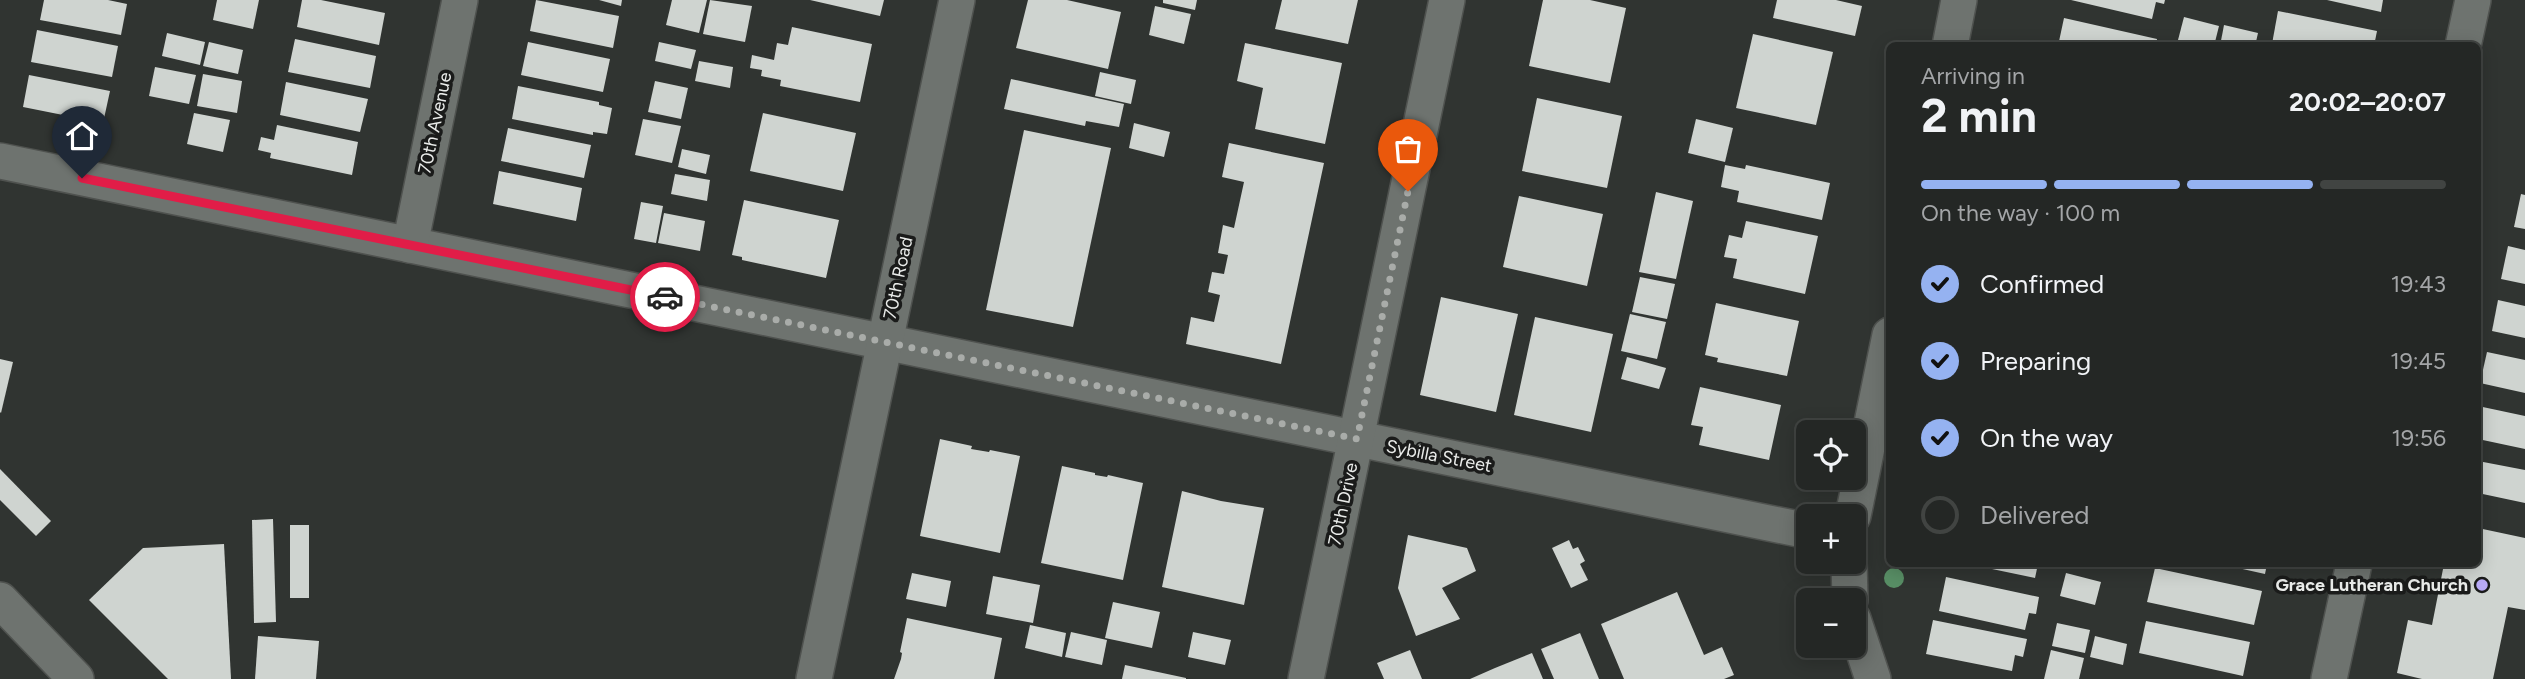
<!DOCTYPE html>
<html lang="en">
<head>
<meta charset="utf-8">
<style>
	body { margin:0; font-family:Figtree,sans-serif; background:#303332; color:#f1f3f6; height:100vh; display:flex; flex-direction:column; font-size:26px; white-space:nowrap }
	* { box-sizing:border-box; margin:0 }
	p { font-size:23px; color:#a3a5a7 }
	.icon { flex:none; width:38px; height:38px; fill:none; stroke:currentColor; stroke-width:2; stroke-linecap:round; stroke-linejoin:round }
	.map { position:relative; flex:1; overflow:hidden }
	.details { position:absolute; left:1886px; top:42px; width:595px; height:525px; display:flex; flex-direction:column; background:#242725; border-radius:10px; box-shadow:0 4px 18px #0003,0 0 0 2px #414442 }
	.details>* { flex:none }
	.tools { position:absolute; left:1796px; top:420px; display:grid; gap:14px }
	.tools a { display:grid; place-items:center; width:70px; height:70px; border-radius:10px; background:#242725; box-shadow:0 4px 18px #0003,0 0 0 2px #414442; font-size:35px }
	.pin { position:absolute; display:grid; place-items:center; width:60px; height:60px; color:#fff; margin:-72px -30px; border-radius:50% 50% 50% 0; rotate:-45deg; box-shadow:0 0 7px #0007 }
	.pin .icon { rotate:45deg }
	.courier { position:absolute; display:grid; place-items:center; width:70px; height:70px; margin:-35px; border:5px solid #e11d48; border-radius:50%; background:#fff; color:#222; box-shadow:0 2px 9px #0007 }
	.summary em { font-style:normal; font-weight:700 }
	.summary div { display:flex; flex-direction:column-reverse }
	.summary { display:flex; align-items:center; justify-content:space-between; height:119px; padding:0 35px }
	h1 { font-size:46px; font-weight:700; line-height:52px }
	.bar { display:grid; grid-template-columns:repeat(4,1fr); gap:10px 7px; align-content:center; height:84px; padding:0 35px }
	.bar i { height:9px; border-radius:5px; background:#414442 }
	.bar .active { background:#95b2f1 }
	.bar p { grid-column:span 4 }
	ol { padding:0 35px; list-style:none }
	li { display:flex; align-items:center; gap:21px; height:77px }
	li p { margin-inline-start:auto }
	li .icon { padding:7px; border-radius:50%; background:#95b2f1; color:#111; stroke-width:4 }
	li:last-child { color:#a3a5a7 }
	li i { width:38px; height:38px; border:4px solid #414442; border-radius:50% }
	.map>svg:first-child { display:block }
	.building { fill:#cfd4d0 }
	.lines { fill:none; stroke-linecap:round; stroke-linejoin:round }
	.minor-casing { stroke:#4f524f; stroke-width:38 }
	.minor { stroke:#6e736f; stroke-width:35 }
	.tree { fill:#588e65 }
	.done { stroke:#a9aca9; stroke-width:7; stroke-dasharray:0 12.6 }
	.route { stroke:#e11d48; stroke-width:9 }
	.poi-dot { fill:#b9abf7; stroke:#1a1b1a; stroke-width:2.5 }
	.labels { text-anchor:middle; stroke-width:7; stroke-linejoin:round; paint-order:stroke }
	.street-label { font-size:18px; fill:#eaecea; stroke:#1a1b1a }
	.poi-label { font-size:18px; font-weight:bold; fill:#eaecea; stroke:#1a1b1a; text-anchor:end }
</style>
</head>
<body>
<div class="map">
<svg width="2525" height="679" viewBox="0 0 2525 679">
	<rect width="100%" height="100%" fill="#303431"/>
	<!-- building -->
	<g class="building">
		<polygon points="44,0 108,0 127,4 121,35 40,20"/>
		<polygon points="217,0 259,0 253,29 213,20"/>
		<polygon points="302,0 321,0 385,13 379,45 297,27"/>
		<polygon points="536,0 619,16 613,48 530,31"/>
		<polygon points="599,0 622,0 621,6"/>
		<polygon points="672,0 707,0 699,33 666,25"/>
		<polygon points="710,0 752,6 745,42 703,34"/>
		<polygon points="810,0 884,0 880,16"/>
		<polygon points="1028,0 1067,0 1121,12 1108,69 1016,48"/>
		<polygon points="1163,0 1197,0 1195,10 1163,3"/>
		<polygon points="1282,0 1358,0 1348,44 1275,29"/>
		<polygon points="1543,0 1590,0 1626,8 1610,83 1529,66"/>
		<polygon points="1777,0 1836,0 1862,6 1855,36 1773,18"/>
		<polygon points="2071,0 2165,0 2164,4 2156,2 2152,19"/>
		<polygon points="2327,0 2383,0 2381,12"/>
		<polygon points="1155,6 1191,14 1184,44 1149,35"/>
		<polygon points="2278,11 2377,31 2374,46 2272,44"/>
		<polygon points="2184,17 2219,26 2214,46 2178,40"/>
		<polygon points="2064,18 2157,39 2156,46 2058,46"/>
		<polygon points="2224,25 2258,33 2255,46 2220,46"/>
		<polygon points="792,27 872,44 860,102 780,86 781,80 761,76 762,70 750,68 752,55 774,60 777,43 788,45"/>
		<polygon points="37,30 118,46 112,77 31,62"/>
		<polygon points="167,33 205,42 200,65 162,56"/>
		<polygon points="1753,34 1833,52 1816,125 1736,108"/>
		<polygon points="295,39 376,56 370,88 288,72"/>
		<polygon points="209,42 243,50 238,74 203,66"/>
		<polygon points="528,42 610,59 603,92 521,75"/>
		<polygon points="659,42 696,50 691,69 655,61"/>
		<polygon points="1245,43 1342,63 1325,144 1255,129 1263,88 1237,81"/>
		<polygon points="699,61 733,67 730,88 695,81"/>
		<polygon points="155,67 196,75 189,104 149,96"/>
		<polygon points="1100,72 1136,80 1131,104 1095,96"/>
		<polygon points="203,74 242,81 237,113 197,106"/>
		<polygon points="29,75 110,91 103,123 23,107"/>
		<polygon points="1011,79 1124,104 1119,127 1086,121 1085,126 1004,109"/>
		<polygon points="655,81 688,88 681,119 648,112"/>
		<polygon points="286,82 368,99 360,132 280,115"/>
		<polygon points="518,86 599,102 599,105 612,108 607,134 593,132 593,135 512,119"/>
		<polygon points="1537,98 1622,116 1607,188 1522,171"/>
		<polygon points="194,113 230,120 223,152 187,144"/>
		<polygon points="763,113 856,133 843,191 750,171"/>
		<polygon points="643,119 681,126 672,163 635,155"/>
		<polygon points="1696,119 1733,128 1725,162 1688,153"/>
		<polygon points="1134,123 1170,132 1164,157 1129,148"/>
		<polygon points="277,125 358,142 352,175 270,158 271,153 258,150 261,137 274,140"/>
		<polygon points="508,128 591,145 584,178 501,161"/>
		<polygon points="1024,130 1111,148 1073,327 986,310"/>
		<polygon points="1229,143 1324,163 1281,364 1186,344 1191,317 1214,322 1220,295 1208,292 1212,272 1224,274 1228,255 1218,253 1223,225 1234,228 1244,182 1222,177"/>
		<polygon points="682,149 710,155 706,174 678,167"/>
		<polygon points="1725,165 1745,169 1746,165 1830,183 1822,220 1737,202 1739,191 1721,187"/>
		<polygon points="499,171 582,188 576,221 493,204"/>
		<polygon points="675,174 710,180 707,201 671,194"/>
		<polygon points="1656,192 1693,201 1676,279 1639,272"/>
		<polygon points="2521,194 2525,195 2525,229 2514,227"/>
		<polygon points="1519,196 1603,214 1587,286 1503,267"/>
		<polygon points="744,200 839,220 826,278 742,260 742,257 732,255"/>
		<polygon points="641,202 663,206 656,243 634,239"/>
		<polygon points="664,213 705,221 700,251 658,243"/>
		<polygon points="1746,221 1818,236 1805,294 1733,278 1737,259 1724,257 1729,235 1742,238"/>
		<polygon points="2508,246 2525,250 2525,284 2501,279"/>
		<polygon points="1640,277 1675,284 1667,319 1632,312"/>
		<polygon points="1441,297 1518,314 1496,412 1420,395"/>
		<polygon points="2498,300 2525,306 2525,338 2492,331"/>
		<polygon points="1716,303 1799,321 1787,376 1717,362 1718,358 1705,355"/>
		<polygon points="1630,314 1666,322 1657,359 1621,351"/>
		<polygon points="1535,317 1613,334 1591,432 1514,415"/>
		<polygon points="2487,352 2525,360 2525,393 2480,383"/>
		<polygon points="1627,357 1666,368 1659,389 1621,379"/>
		<polygon points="0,359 13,362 1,413 0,412"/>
		<polygon points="1700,387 1781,405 1769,460 1699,445 1703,427 1691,425"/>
		<polygon points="2478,406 2525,416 2525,449 2478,439"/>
		<polygon points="940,439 972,446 971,449 989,452 990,450 1020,456 1000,553 920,536"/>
		<polygon points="2478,461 2525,470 2525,503 2478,493"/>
		<polygon points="1062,466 1095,473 1095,475 1107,477 1108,475 1143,483 1123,580 1041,563"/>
		<polygon points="0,469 51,521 36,536 0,500"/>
		<polygon points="1182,491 1221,501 1264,508 1244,605 1162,587"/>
		<polygon points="273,519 276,622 254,623 252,520"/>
		<rect x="290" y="525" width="19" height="73"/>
		<polygon points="2478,528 2525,538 2525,610 2508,607 2493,679 2422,679 2397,673 2408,620 2432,625 2444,564 2478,564"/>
		<polygon points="1408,535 1467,548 1476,571 1442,588 1460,619 1416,636 1398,588"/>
		<polygon points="1569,540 1573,549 1578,547 1585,561 1580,564 1588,580 1571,588 1552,548"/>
		<polygon points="224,544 231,679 168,679 89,600 143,548"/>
		<polygon points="1968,564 2038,564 2035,578"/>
		<polygon points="2220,564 2267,564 2265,574"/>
		<polygon points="2155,568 2262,591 2254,625 2147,602"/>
		<polygon points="912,573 951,581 946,607 906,599"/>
		<polygon points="2066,573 2101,582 2095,605 2060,596"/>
		<polygon points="993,576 1040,585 1033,623 986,614"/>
		<polygon points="1946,577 2039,597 2036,614 2029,613 2025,630 1939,611"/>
		<polygon points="1677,592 1704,655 1722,647 1734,675 1724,679 1624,679 1601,624"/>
		<polygon points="1113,602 1160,612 1152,648 1105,638"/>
		<polygon points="907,618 1002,638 994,679 894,679 901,659 902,653 900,652"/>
		<polygon points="1933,620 2027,639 2023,657 2015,655 2012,671 1926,654"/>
		<polygon points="2146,621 2250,642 2243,676 2139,653"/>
		<polygon points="2057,623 2090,630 2085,653 2052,646"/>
		<polygon points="1030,625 1066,633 1062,657 1025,648"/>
		<polygon points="1071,632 1107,640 1102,665 1065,657"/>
		<polygon points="1193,632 1231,640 1225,665 1188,657"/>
		<polygon points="1580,633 1599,679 1554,679 1541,649"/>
		<polygon points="258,636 319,641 316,679 255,679"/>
		<polygon points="2095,636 2127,644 2123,665 2090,657"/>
		<polygon points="1410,650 1422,679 1384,679 1377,663"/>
		<polygon points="2051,650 2084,658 2079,679 2044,679"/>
		<polygon points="1532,653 1543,679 1470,679 1495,668"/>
		<polygon points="1125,665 1186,678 1186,679 1122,679"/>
	</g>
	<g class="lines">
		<!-- minor casing -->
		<g class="minor-casing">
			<g id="minor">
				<polyline points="1950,46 1959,0"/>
				<polyline points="2463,46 2473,0"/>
				<polyline points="0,161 1808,531"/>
				<polyline points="410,245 460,0"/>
				<polyline points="1853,516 1890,335"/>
				<polyline points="1849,562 1850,600"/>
				<polyline points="0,600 76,679"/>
				<polyline points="1853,619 1873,679"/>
				<polyline points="814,679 957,0"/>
				<polyline points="1306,679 1447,0"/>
				<polyline points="2329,679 2354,564"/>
			</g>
		</g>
		<!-- minor -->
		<use href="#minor" class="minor"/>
	</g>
	<!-- trees -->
	<circle class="tree" cx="1894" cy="578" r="10"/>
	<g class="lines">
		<!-- done -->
		<polyline class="done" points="665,297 1357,439 1408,191"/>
		<!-- route -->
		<polyline class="route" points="82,178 665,297"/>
	</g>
	<!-- markers -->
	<circle class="poi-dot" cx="2482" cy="585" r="7"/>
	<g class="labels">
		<!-- street labels -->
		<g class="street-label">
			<text transform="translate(435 123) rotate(-78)" y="6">70th Avenue</text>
			<text transform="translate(898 278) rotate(-78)" y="6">70th Road</text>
			<text transform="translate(1439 456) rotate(11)" y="6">Sybilla Street</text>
			<text transform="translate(1343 504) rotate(-78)" y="6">70th Drive</text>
		</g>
		<!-- poi labels -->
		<g class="poi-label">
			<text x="2468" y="591">Grace Lutheran Church</text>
		</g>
	</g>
</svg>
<div class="tools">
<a><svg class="icon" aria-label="locate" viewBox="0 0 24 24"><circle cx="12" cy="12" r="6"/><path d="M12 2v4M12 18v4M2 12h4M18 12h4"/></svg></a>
<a>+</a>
<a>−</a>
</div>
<div class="pin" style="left:1408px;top:191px;background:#ea580c"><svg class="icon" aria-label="bag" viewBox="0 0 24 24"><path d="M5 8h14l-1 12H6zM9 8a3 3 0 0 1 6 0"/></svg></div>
<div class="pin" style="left:82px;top:178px;background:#1f2937"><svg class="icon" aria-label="home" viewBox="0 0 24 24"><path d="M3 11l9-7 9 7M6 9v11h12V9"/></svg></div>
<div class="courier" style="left:665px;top:297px"><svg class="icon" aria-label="car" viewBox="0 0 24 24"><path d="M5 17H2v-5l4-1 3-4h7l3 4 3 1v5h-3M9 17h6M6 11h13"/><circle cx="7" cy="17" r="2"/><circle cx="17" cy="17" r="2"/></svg></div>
<section class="details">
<div class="summary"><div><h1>2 min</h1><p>Arriving in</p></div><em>20:02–20:07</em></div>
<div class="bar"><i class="active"></i><i class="active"></i><i class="active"></i><i></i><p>On the way · 100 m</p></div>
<ol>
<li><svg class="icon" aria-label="check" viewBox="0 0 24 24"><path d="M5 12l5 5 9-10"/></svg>Confirmed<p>19:43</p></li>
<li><svg class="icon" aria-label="check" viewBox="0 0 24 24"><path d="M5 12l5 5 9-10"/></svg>Preparing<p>19:45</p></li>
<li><svg class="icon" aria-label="check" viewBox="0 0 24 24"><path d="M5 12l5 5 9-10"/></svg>On the way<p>19:56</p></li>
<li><i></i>Delivered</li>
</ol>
</section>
</div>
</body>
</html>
